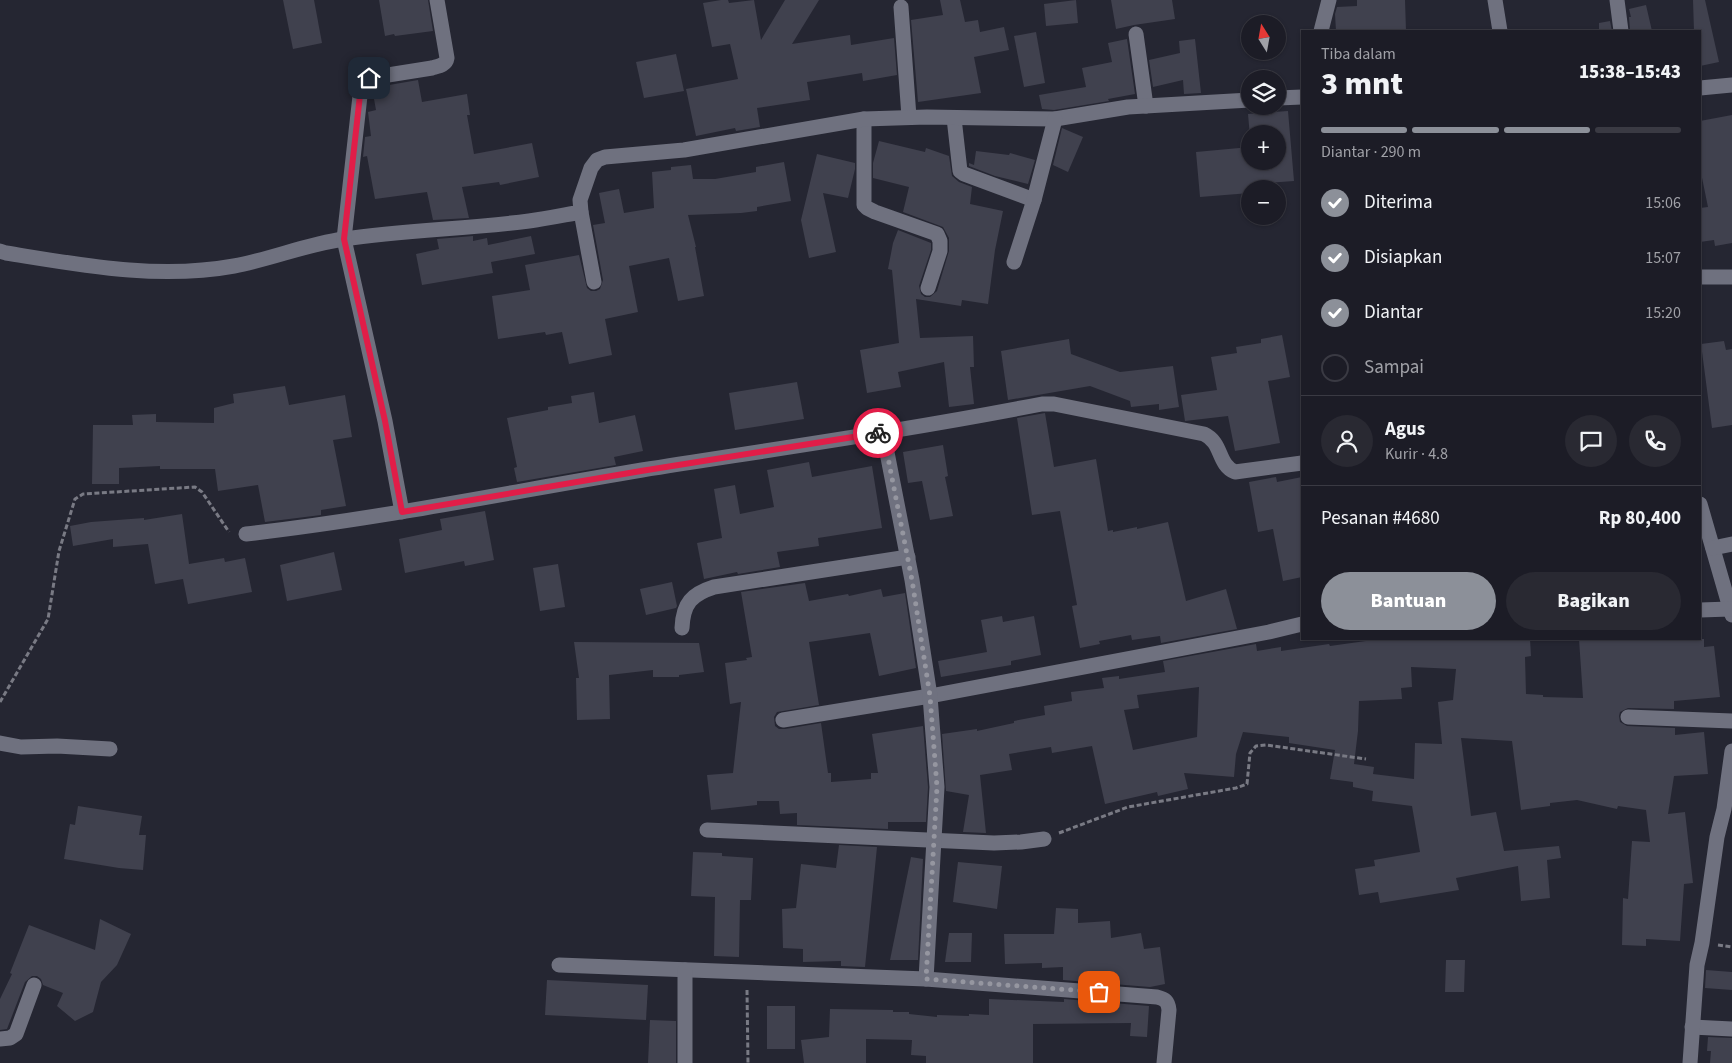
<!DOCTYPE html>
<html lang="id">
<head>
<meta charset="utf-8">
<style>
	body { margin:0; font-family:"Source Sans 3",sans-serif; background:#292932; color:#f1f3f6; height:100vh; display:flex; flex-direction:column; font-size:19px; white-space:nowrap }
	* { box-sizing:border-box; margin:0 }
	p { font-size:16px; color:#a0a1a7 }
	.icon { flex:none; width:28px; height:28px; fill:none; stroke:currentColor; stroke-width:2; stroke-linecap:round; stroke-linejoin:round }
	.map { position:relative; flex:1; overflow:hidden }
	.details { position:absolute; left:1301px; top:30px; width:400px; height:610px; display:flex; flex-direction:column; background:#1c1c26; border-radius:0px; box-shadow:0 1px 4px #0004,0 0 0 1px #3a3a43 }
	.details>* { flex:none }
	.needle { width:32px; rotate:349deg }
	.controls { position:absolute; left:1241px; top:15px; display:grid; gap:10px }
	.controls a { display:grid; place-items:center; width:45px; height:45px; border-radius:50%; background:#1c1c26; box-shadow:0 1px 4px #0004,0 0 0 1px #3a3a43; font-size:25px }
	.pin { position:absolute; display:grid; place-items:center; width:42px; height:42px; color:#fff; margin:-21px; border-radius:10px; box-shadow:0 2px 8px #0006 }
	.courier { position:absolute; display:grid; place-items:center; width:50px; height:50px; margin:-25px; border:4px solid #e11d48; border-radius:50%; background:#fff; color:#222; box-shadow:0 1px 6px #0007 }
	.headline em { font-style:normal; font-weight:800 }
	.headline div { display:flex; flex-direction:column-reverse }
	.headline { display:flex; align-items:center; justify-content:space-between; height:85px; padding:0 20px }
	h1 { font-size:32px; font-weight:800; line-height:38px }
	.bar { display:grid; grid-template-columns:repeat(4,1fr); gap:8px 5px; align-content:center; height:60px; padding:0 20px }
	.bar i { height:6px; border-radius:4px; background:#3a3a43 }
	.bar .current { background:#8c9099 }
	.bar p { grid-column:span 4 }
	.line { display:flex; align-items:center; gap:12px; padding:0 20px; border-top:1px solid #3a3a43 }
	.line div { flex:1 }
	.round { display:grid; place-items:center; flex:none; width:52px; height:52px; border-radius:26px; background:#292932 }
	ol { padding:0 20px; list-style:none }
	li { display:flex; align-items:center; gap:15px; height:55px }
	li p { margin-inline-start:auto }
	li .icon { padding:5px; border-radius:50%; background:#8c9099; color:#fff; stroke-width:4 }
	li:last-child { color:#a0a1a7 }
	li i { width:28px; height:28px; border:2px solid #3a3a43; border-radius:50% }
	.primary-button { display:flex; gap:10px; margin-top:auto; padding:10px 20px }
	.primary-button a { flex:1; height:58px; border-radius:30px; background:#8c9099; color:#fff; font-size:20px; font-weight:800; line-height:58px; text-align:center }
	.primary-button a+a { background:#292932; color:#f1f3f6 }
	.map>svg:first-child { display:block }
	.building { fill:#40414e; fill-rule:evenodd }
	.lines { fill:none; stroke-linecap:round; stroke-linejoin:round }
	.path { stroke:#797a84; stroke-width:3; stroke-dasharray:5 2.5; stroke-linecap:butt }
	.minor { stroke:#6f717f; stroke-width:15 }
	.done { stroke:#9596a0; stroke-width:5; stroke-dasharray:0 9 }
	.route { stroke:#e11d48; stroke-width:6 }
</style>
</head>
<body>
<div class="map">
<svg width="1732" height="1063" viewBox="0 0 1732 1063">
	<rect width="100%" height="100%" fill="#252632"/>
	<!-- building -->
	<g class="building">
		<polygon points="283,0 314,0 322,43 293,49"/>
		<polygon points="379,0 428,0 433,31 395,36 394,34 385,36"/>
		<polygon points="721,0 728,0 729,3 754,0 761,40 785,0 819,0 792,44 850,35 851,45 894,38 897,75 863,81 862,73 807,82 810,100 757,108 760,127 736,131 735,128 696,136 686,89 738,79 730,44 712,47 703,3"/>
		<polygon points="940,0 960,0 965,22 978,20 980,32 1004,27 1009,50 974,57 981,93 918,102 911,20 943,15"/>
		<polygon points="1076,0 1078,23 1046,26 1044,4"/>
		<polygon points="1111,0 1172,0 1175,19 1134,25 1116,29"/>
		<polygon points="1357,0 1405,0 1406,31 1336,31 1335,14 1337,7 1357,6"/>
		<polygon points="1693,0 1705,0 1719,62 1700,66 1700,31 1694,31"/>
		<polygon points="1646,5 1652,31 1630,31 1629,17 1631,17 1629,9"/>
		<polygon points="1610,21 1612,31 1599,31 1599,23"/>
		<polygon points="1036,32 1045,83 1024,87 1014,36"/>
		<polygon points="1127,39 1135,94 1108,99 1109,101 1054,110 1042,109 1039,95 1086,87 1082,68 1112,62 1108,43"/>
		<polygon points="1195,39 1201,93 1184,94 1183,80 1153,87 1149,60 1180,53 1179,41"/>
		<polygon points="676,54 684,91 644,98 636,62"/>
		<polygon points="418,80 422,102 467,94 470,115 467,115 474,154 532,143 539,177 500,185 499,182 462,187 469,218 433,220 427,192 375,199 367,156 363,157 365,137 371,136 368,112 376,110 372,88"/>
		<polygon points="1288,111 1294,181 1250,184 1250,193 1200,197 1196,152 1250,147 1250,161 1278,161 1278,134 1250,134 1250,137 1248,114"/>
		<polygon points="1732,115 1732,243 1715,246 1714,240 1700,242 1700,208 1708,207 1700,168 1700,121"/>
		<polygon points="1062,128 1083,137 1068,172 1053,165"/>
		<polygon points="879,141 925,152 926,148 949,156 952,176 959,182 972,187 970,204 1003,211 995,250 988,304 962,300 961,306 916,299 920,338 973,336 974,367 970,367 974,404 949,407 944,362 898,372 901,387 867,393 860,350 899,343 892,270 888,269 893,243 898,230 931,243 931,250 919,286 921,294 925,297 930,297 937,291 949,251 949,238 943,227 903,212 909,187 873,178 873,163"/>
		<polygon points="976,151 1009,155 1010,153 1035,160 1028,184 995,176 969,166 969,163 974,165"/>
		<polygon points="817,154 855,163 855,169 848,198 823,193 836,252 809,258 801,220"/>
		<polygon points="784,162 791,201 757,207 757,211 741,213 688,215 696,247 695,247 704,296 678,301 669,258 629,266 638,312 605,319 612,355 569,364 562,332 546,335 545,332 498,339 492,296 530,290 525,265 579,255 587,288 591,291 596,291 600,289 603,280 593,225 605,223 599,193 619,189 624,213 654,208 652,172 671,170 671,167 691,165 693,179 715,179 756,172 756,167"/>
		<polygon points="473,236 473,241 487,238 488,245 531,236 535,254 491,262 493,273 422,285 416,254 439,249 437,239"/>
		<polygon points="1282,335 1290,377 1268,381 1280,443 1235,451 1228,416 1185,421 1181,395 1217,390 1211,357 1237,353 1236,347 1261,343 1261,339"/>
		<polygon points="1069,339 1071,354 1120,372 1173,366 1179,407 1159,410 1159,404 1131,407 1130,401 1090,386 1008,400 1001,351"/>
		<polygon points="1724,341 1726,350 1732,349 1732,425 1712,428 1701,344"/>
		<polygon points="797,382 804,419 735,430 729,393"/>
		<polygon points="285,386 289,405 345,395 352,437 333,440 346,506 321,510 321,515 265,522 258,485 218,491 215,469 160,469 160,466 119,468 119,484 92,484 93,425 133,425 132,415 156,414 156,422 214,423 214,408 234,403 233,394"/>
		<polygon points="594,392 599,423 635,415 643,451 614,457 616,465 517,482 514,468 517,467 507,418 548,410 548,407 572,403 571,396"/>
		<polygon points="1045,413 1054,467 1096,459 1108,531 1113,530 1113,532 1137,527 1137,529 1168,522 1186,601 1226,589 1237,629 1161,643 1160,636 1132,640 1131,635 1099,641 1100,644 1080,648 1072,606 1077,605 1060,511 1032,515 1017,418"/>
		<polygon points="943,445 948,476 945,477 953,516 930,520 922,481 908,483 903,452"/>
		<polygon points="809,462 812,477 872,466 882,528 818,538 819,546 777,552 780,567 738,574 737,572 704,579 697,543 722,538 714,489 735,485 740,514 774,507 767,470"/>
		<polygon points="1276,477 1277,482 1302,477 1302,577 1283,581 1273,529 1258,532 1249,482"/>
		<polygon points="485,511 494,560 465,566 464,561 405,573 399,539 442,530 440,519"/>
		<polygon points="182,514 189,564 224,558 225,562 245,558 252,592 188,604 183,579 155,584 148,544 113,547 113,539 73,546 70,526 91,522 144,518 144,520"/>
		<polygon points="334,552 342,590 287,601 280,565"/>
		<polygon points="558,564 565,607 540,611 533,568"/>
		<polygon points="672,582 677,606 676,608 646,615 640,589"/>
		<polygon points="805,583 809,601 848,594 849,596 881,589 883,597 905,593 916,668 879,676 870,633 809,642 819,705 777,712 774,717 775,726 779,729 785,729 821,723 828,773 831,773 831,782 871,779 871,773 878,773 872,734 923,726 928,787 926,822 888,822 888,829 797,825 797,813 780,814 779,801 757,801 757,805 711,810 707,775 733,773 741,702 730,704 725,663 747,660 746,658 752,657 741,592"/>
		<polygon points="1002,616 1003,622 1034,616 1041,655 1011,661 1011,665 941,677 938,661 987,652 981,620"/>
		<path d="M1380 639V641L1396 639H1530L1531 656 1525 657 1526 694 1543 695V697L1583 698 1579 639H1704V647L1714 646 1720 697 1674 701V709L1628 708 1620 712 1619 716 1620 722 1627 726 1675 728V735L1704 732 1708 774 1674 776 1668 814 1685 812 1693 883 1684 884 1680 941 1646 939V946L1622 945 1623 898 1628 899 1632 841 1650 842 1646 810 1618 806 1617 809 1577 800 1550 803V806L1521 810 1512 741 1461 738 1471 816 1496 812 1504 851 1559 846 1561 858 1547 860 1550 898 1521 901 1518 866 1456 878 1459 890 1380 903 1378 892 1359 895 1355 869 1375 866 1374 860 1420 852 1412 806 1372 801 1373 791 1353 787V782L1330 779 1335 750 1289 743V737L1243 732 1236 754 1234 777 1184 773 1188 789 1158 796 1157 792 1105 804 1092 746 1052 753 1051 747 1009 754 1012 770 980 775 986 833 963 832 969 795 946 791 942 734 977 729V731L1014 723V721L1045 715 1044 706 1072 701 1071 692 1104 688 1102 678 1119 676V679L1165 672 1163 661 1256 644 1257 651 1281 647V651L1329 644 1330 646ZM1411 667 1456 669 1453 700 1438 702 1442 744 1415 743 1414 779 1373 774 1374 767 1354 764 1358 731 1359 701 1402 699 1401 688 1412 687ZM1199 687 1197 737 1133 750 1124 710 1139 708 1137 695Z"/>
		<polygon points="574,642 699,643 704,672 679,675 679,677 653,677 653,670 609,675 610,719 577,720 576,678 579,678"/>
		<polygon points="78,806 142,816 139,835 146,835 143,870 119,868 64,859 70,824 75,825"/>
		<polygon points="839,845 877,847 865,967 841,966 841,961 803,962 803,949 783,948 782,909 796,908 801,864 836,868"/>
		<polygon points="693,852 722,853 722,856 753,858 751,900 740,900 739,957 714,956 715,897 691,896"/>
		<polygon points="911,857 923,859 918,960 890,960"/>
		<polygon points="958,862 1002,866 997,909 953,902"/>
		<polygon points="1056,908 1078,909 1078,923 1110,921 1111,938 1141,933 1144,949 1160,947 1165,984 1150,987 1063,980 1063,967 1042,968 1042,963 1005,964 1004,934 1054,934"/>
		<polygon points="100,919 131,934 117,965 101,982 93,1012 75,1021 57,1006 63,993 43,985 41,979 37,976 32,976 25,982 7,1029 0,1030 0,999 12,974 10,973 29,925 95,950"/>
		<polygon points="949,933 972,933 971,962 945,962"/>
		<polygon points="1446,960 1465,960 1464,992 1445,992"/>
		<polygon points="1706,970 1732,972 1732,990 1705,988"/>
		<polygon points="547,980 648,985 646,1020 545,1015"/>
		<polygon points="989,999 1064,1002 1064,999 1149,1006 1147,1037 1130,1036 1131,1023 1033,1024 1033,1063 926,1063 926,1056 911,1055 912,1040 866,1039 866,1063 804,1063 801,1040 829,1037 830,1009 893,1010 893,1012 909,1012 909,1014 937,1017 937,1015 969,1016 969,1014 989,1015"/>
		<rect x="767" y="1006" width="28" height="43"/>
		<polygon points="650,1020 676,1021 676,1063 648,1063"/>
		<polygon points="1708,1037 1732,1038 1732,1063 1710,1063 1711,1051 1707,1051"/>
	</g>
	<g class="lines">
		<!-- path -->
		<g class="path">
			<polyline points="0,702 48,619 59,551 75,499 83,494 195,487 202,492 229,532"/>
			<polyline points="1059,833 1128,807 1236,788 1247,784 1250,753 1256,746 1266,745 1366,759"/>
			<polyline points="1718,945 1732,947"/>
			<polyline points="747,990 748,1063"/>
		</g>
		<!-- minor -->
		<g class="minor">
			<polyline points="1495,0 1500,31"/>
			<polyline points="1617,0 1621,31"/>
			<polyline points="901,7 909,117"/>
			<polyline points="1321,31 1329,0"/>
			<polyline points="1136,34 1146,106"/>
			<polyline points="1700,88 1732,85"/>
			<polyline points="1278,98 1302,97"/>
			<polyline points="954,118 960,171 964,174 1034,200"/>
			<polyline points="864,119 864,205 867,208 875,212 937,234 940,241 940,251 928,288"/>
			<polyline points="581,212 594,282"/>
			<path d="M0 251 6 253C81 265 158 280 234 266 272 259 307 244 344 239 405 230 467 229 529 221 546 219 564 215 581 212L580 200 591 168 597 160 605 157 684 150 864 119 927 117 1055 119 1128 107 1250 100"/>
			<polyline points="1014,262 1034,200 1055,119"/>
			<polyline points="1700,277 1732,277"/>
			<polyline points="1700,504 1732,615"/>
			<path d="M402 512 385 421 344 239 361 87 363 82 369 78 432 68C439 66 446 65 447 58L437 0"/>
			<path d="M246 534C379 519 510 492 642 470 775 449 909 430 1042 404H1054L1204 434C1223 443 1217 464 1235 472L1302 463"/>
			<polyline points="1713,548 1732,544"/>
			<polyline points="1700,610 1730,609"/>
			<path d="M682 628C683 603 692 594 714 587L908 557"/>
			<polyline points="1628,717 1732,721"/>
			<polyline points="783,720 930,696 1269,632 1302,624"/>
			<polyline points="0,743 21,747 57,746 110,749"/>
			<polyline points="707,830 994,843 1021,842 1044,839"/>
			<polyline points="559,965 926,979 937,787 930,696 912,580 883,432"/>
			<polyline points="685,970 685,1063"/>
			<path d="M926 979 1157 997C1165 999 1168 1001 1169 1010L1164 1063"/>
			<polyline points="1692,1027 1732,1029"/>
			<polyline points="0,1039 10,1038 16,1034 34,985"/>
			<polyline points="1690,1063 1697,965 1702,943 1717,837 1724,809 1732,751"/>
		</g>
	</g>
	<g class="lines">
		<!-- done -->
		<polyline class="done" points="878,433 883,432 912,580 930,696 937,787 926,979 1099,992"/>
		<!-- route -->
		<polyline class="route" points="369,78 363,82 361,86 344,239 385,421 402,512 641,471 878,433"/>
	</g>
</svg>
<div class="controls">
<a><svg class="needle" viewBox="-14 -14 28 28"><path d="M0-13l5 13h-10z" fill="#e53935"/><path d="M0 13l5-13h-10z" fill="#a0a1a7"/></svg></a>
<a><svg class="icon" aria-label="layers" viewBox="0 0 24 24"><path d="M12 4l9 5-9 5-9-5zM3 14l9 5 9-5"/></svg></a>
<a>+</a>
<a>−</a>
</div>
<div class="pin" style="left:1099px;top:992px;background:#ea580c"><svg class="icon" aria-label="bag" viewBox="0 0 24 24"><path d="M5 8h14l-1 12H6zM9 8a3 3 0 0 1 6 0"/></svg></div>
<div class="pin" style="left:369px;top:78px;background:#1f2937"><svg class="icon" aria-label="home" viewBox="0 0 24 24"><path d="M3 11l9-7 9 7M6 9v11h12V9"/></svg></div>
<div class="courier" style="left:878px;top:433px"><svg class="icon" aria-label="bike" viewBox="0 0 24 24"><circle cx="6" cy="16" r="4"/><circle cx="18" cy="16" r="4"/><path d="M6 16l4-8h5l3 8M10 8l3 8H6M13 5h3"/></svg></div>
<section class="details">
<div class="headline"><div><h1>3 mnt</h1><p>Tiba dalam</p></div><em>15:38–15:43</em></div>
<div class="bar"><i class="current"></i><i class="current"></i><i class="current"></i><i></i><p>Diantar · 290 m</p></div>
<ol>
<li><svg class="icon" aria-label="check" viewBox="0 0 24 24"><path d="M5 12l5 5 9-10"/></svg>Diterima<p>15:06</p></li>
<li><svg class="icon" aria-label="check" viewBox="0 0 24 24"><path d="M5 12l5 5 9-10"/></svg>Disiapkan<p>15:07</p></li>
<li><svg class="icon" aria-label="check" viewBox="0 0 24 24"><path d="M5 12l5 5 9-10"/></svg>Diantar<p>15:20</p></li>
<li><i></i>Sampai</li>
</ol>
<div class="line" style="height:90px"><a class="round"><svg class="icon" aria-label="person" viewBox="0 0 24 24"><circle cx="12" cy="8" r="4"/><path d="M4 21q1-7 8-7t8 7"/></svg></a><div><b>Agus</b><p>Kurir · 4.8</p></div><a class="round"><svg class="icon" aria-label="chat" viewBox="0 0 24 24"><path d="M4 5h16v11H9l-5 4z"/></svg></a><a class="round"><svg class="icon" aria-label="phone" viewBox="0 0 24 24"><path d="M5 4h4l2 5-3 2q2 4 5 5l2-3 5 2v4C11 20 4 13 5 4z"/></svg></a></div>
<div class="line" style="height:65px"><div>Pesanan #4680</div><b>Rp 80,400</b></div>
<div class="primary-button"><a>Bantuan</a><a>Bagikan</a></div>
</section>
</div>
</body>
</html>
